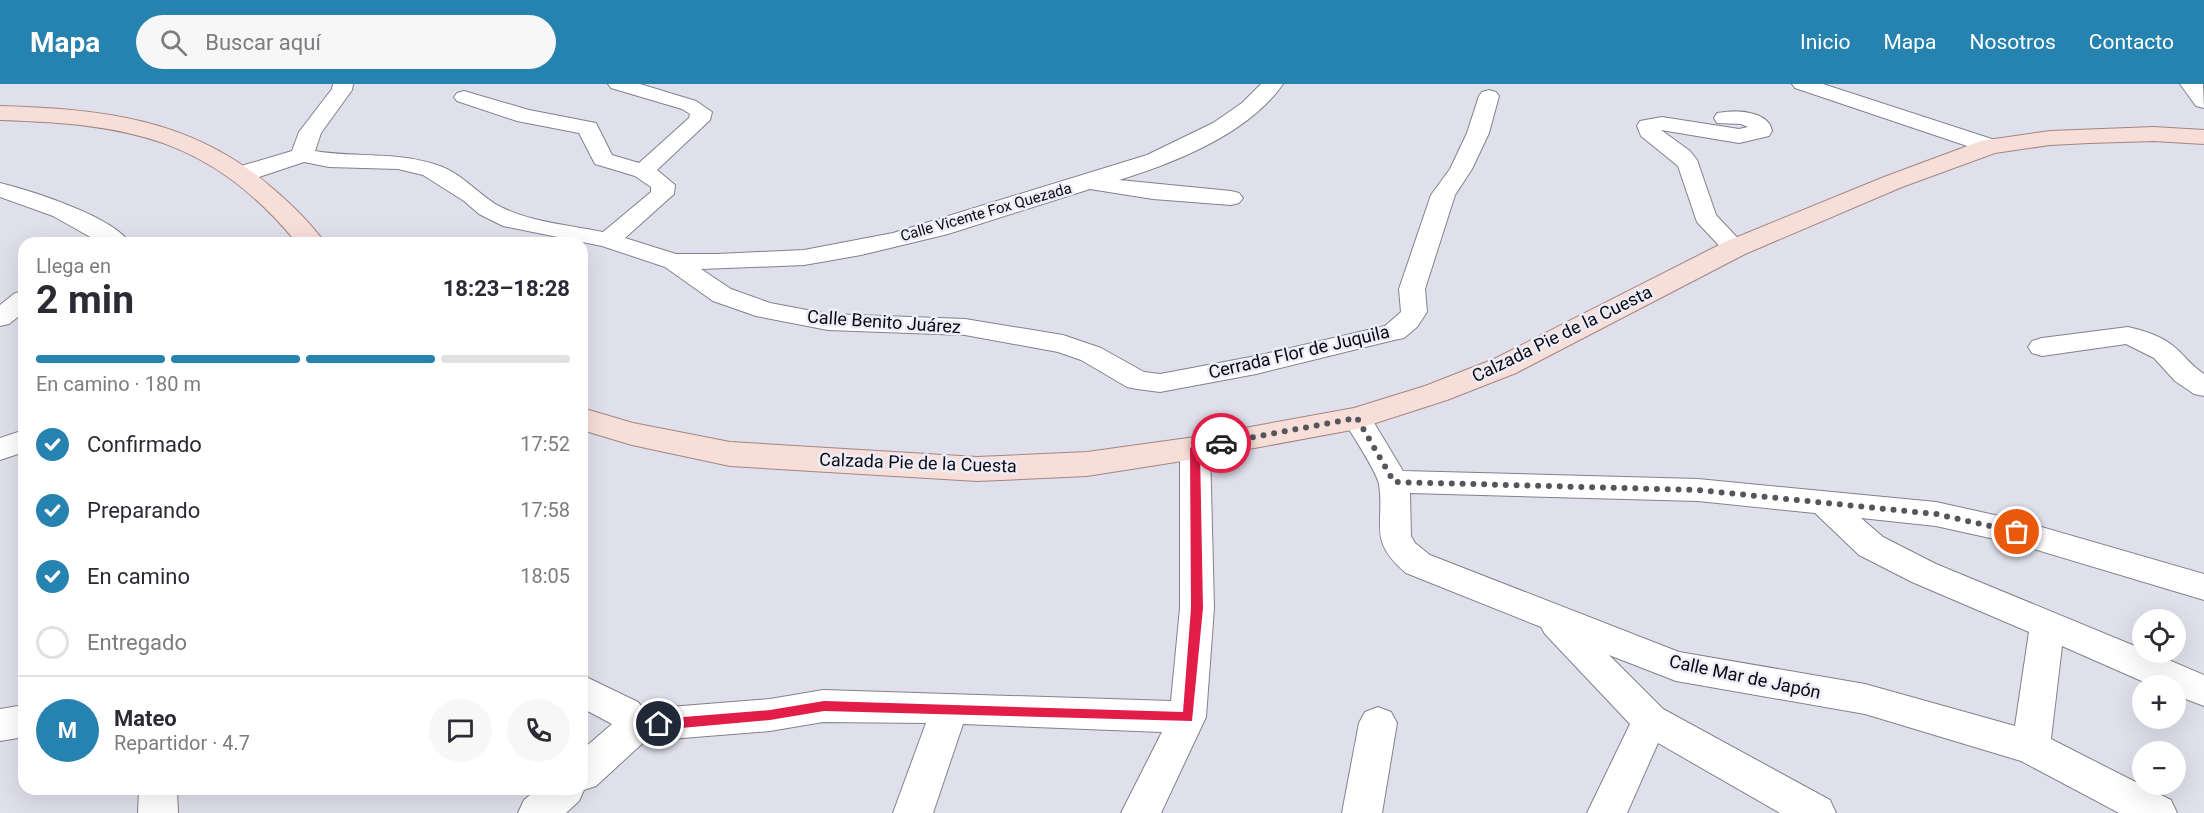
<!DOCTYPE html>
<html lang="es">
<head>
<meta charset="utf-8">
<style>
	body { margin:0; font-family:Roboto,sans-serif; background:#f7f7f7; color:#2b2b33; height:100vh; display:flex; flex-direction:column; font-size:22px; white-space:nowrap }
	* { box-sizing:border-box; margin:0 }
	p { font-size:20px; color:#7c7c81 }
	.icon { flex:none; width:33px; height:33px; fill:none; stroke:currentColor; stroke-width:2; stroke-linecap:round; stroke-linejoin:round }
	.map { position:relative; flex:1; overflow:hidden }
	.panel { position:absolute; left:18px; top:153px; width:570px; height:558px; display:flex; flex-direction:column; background:#fff; border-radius:18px; box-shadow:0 6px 24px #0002 }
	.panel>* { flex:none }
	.buttons { position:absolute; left:2132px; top:525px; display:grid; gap:12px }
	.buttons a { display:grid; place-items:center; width:54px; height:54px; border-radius:50%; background:#fff; box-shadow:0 6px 24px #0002; font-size:30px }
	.pin { position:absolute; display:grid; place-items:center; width:51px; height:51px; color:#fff; margin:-26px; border:3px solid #fff; border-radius:50%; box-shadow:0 2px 6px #0007 }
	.courier { position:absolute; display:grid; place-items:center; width:60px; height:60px; margin:-30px; border:4px solid #e11d48; border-radius:50%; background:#fff; color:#222; box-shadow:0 2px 8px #0007 }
	.overview em { font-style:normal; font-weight:700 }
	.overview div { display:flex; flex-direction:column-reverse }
	.overview { display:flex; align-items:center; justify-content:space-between; height:102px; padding:0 18px }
	h1 { font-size:39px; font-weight:700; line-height:45px }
	.bar { display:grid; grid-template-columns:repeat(4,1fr); gap:9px 6px; align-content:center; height:72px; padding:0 18px }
	.bar i { height:8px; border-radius:4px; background:#e1e1e2 }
	.bar .current { background:#2682af }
	.bar p { grid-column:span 4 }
	.line { display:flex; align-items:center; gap:15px; padding:0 18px; border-top:2px solid #e1e1e2 }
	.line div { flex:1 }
	.round { display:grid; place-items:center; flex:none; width:63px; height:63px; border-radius:32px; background:#f7f7f7 }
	ol { padding:0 18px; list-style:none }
	li { display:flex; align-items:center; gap:18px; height:66px }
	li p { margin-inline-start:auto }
	li .icon { padding:6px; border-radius:50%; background:#2682af; color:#fff; stroke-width:4 }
	li:last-child { color:#7c7c81 }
	li i { width:33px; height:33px; border:3px solid #e1e1e2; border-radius:50% }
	header { display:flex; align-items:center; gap:36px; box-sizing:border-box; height:84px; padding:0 30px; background:#2682af; color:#fff }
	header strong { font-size:28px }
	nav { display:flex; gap:33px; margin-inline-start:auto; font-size:21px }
	.search { width:420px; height:54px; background:#f7f7f7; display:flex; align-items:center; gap:15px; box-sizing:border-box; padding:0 21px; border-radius:33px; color:#7c7c81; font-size:22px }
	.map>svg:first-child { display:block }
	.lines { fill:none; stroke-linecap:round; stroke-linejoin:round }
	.street-casing { stroke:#81828c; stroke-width:2 }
	.secondary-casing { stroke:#81828c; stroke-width:2 }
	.primary-casing { stroke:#a28682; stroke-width:2 }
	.street { fill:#fff; fill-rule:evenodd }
	.secondary { fill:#fff; fill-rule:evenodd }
	.primary { fill:#f8ded9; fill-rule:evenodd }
	.route { fill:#e11d48 }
	.done { stroke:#55565c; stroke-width:6; stroke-dasharray:0 10.8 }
	.labels { text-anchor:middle; stroke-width:5; stroke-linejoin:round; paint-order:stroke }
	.far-street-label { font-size:15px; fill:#0b0b0f; stroke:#ecedf8 }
	.street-label { font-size:18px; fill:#0b0b0f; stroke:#ecedf8 }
</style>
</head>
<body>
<header>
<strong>Mapa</strong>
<div class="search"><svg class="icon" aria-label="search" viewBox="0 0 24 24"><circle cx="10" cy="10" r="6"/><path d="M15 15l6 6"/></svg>Buscar aquí</div>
<nav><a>Inicio</a><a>Mapa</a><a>Nosotros</a><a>Contacto</a></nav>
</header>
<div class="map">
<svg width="2204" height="729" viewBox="0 0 2204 729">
	<rect width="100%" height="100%" fill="#dfe0eb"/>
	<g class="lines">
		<!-- street casing -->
		<g class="street-casing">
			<g id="street">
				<path d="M333 0H353L352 6 321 49 315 67C355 74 396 67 437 81 460 88 477 109 497 121 528 138 568 141 603 148L651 108V103L635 92 595 80 579 49 517 37 457 17 454 13 457 9 464 7 529 26 596 39 612 71 639 79 689 34 690 30 682 25 611 4 608 0H640L696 17 712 28 710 36 657 86 675 101 674 110 625 154 676 170H717L804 166 893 149 1147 71 1213 39 1242 19 1261 0H1283C1249 49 1175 79 1119 96L1231 107 1239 109 1243 114 1239 119 1231 121 1153 115 1090 105 948 150 861 171 804 181 701 185 731 205 770 219 828 230 965 235 1063 251 1101 264 1144 288 1160 290 1256 272 1385 242 1401 228 1399 205 1431 111 1450 85 1467 49 1479 12 1482 8 1489 6 1496 8 1499 12 1489 49 1472 85 1455 111 1425 205 1427 228 1417 243 1404 254 1394 256 1256 290 1160 308 1137 305 1127 303 1081 276 1058 268 965 251 828 246 756 232 713 217 665 183 602 162 503 142 479 130 464 117 423 91 398 85 329 83 304 78 259 93 239 97 231 95 228 90 231 85 292 67 299 48 332 5Z"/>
				<polygon points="1792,0 1823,0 1998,57 2001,62 1998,67 1990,69 1982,67 1795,4"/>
				<path d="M1725 28C1740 26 1769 28 1772 47L1769 52 1739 59 1661 46 1690 67 1697 76 1716 131 1747 164 1744 169 1735 171 1726 169 1697 138 1678 82 1641 52 1637 42 1640 37 1662 33 1739 45 1748 43 1741 40 1717 39 1714 34 1717 29Z"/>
				<path d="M0 99C32 107 112 132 130 159H101L53 132 0 113Z"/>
				<polygon points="24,207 24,228 9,240 0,242 0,221 15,209"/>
				<path d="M2128 243C2144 247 2159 251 2172 261 2184 270 2191 282 2204 290V312L2194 310 2175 297 2154 274 2126 260 2042 272 2032 269 2028 263 2032 257 2042 254Z"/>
				<path d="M1357 324 1367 327 1403 387 1698 395 1936 418 2017 436 2204 490V516L2017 460 1936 442 1861 434 1883 453 1936 480 2142 565V568H2150L2204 591V622L2175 611V602H2153L2062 562 2051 655 2171 716 2177 729H2119L2021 677 1865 630 1676 597 1609 571 1663 625 1830 716 1836 729H1780L1658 659 1627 729H1587L1630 640 1545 550 1541 543 1406 489C1367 456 1385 442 1379 400 1376 386 1351 349 1342 334L1347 327ZM1410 409 1698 417 1815 429 1859 471 1912 498 2029 548 2015 642 1865 600 1679 568 1430 471 1415 459 1411 452Z"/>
				<polygon points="24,346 24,368 0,376 0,354"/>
				<polygon points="1195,354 1206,357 1210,364 1214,524 1206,633 1161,729 1121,729 1162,648 963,640 933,729 893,729 926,639 823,638 770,647 645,657 596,702 584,706 579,717 566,729 518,729 524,716 537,705 582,705 582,666 612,640 582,624 582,591 638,618 644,625 770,615 823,606 1171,617 1180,524 1180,364 1184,357"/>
				<polygon points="24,621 24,653 0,657 0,625"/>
				<polygon points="1378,623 1391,628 1397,639 1382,729 1342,729 1359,639 1365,628"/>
				<polygon points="139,705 177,705 178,729 138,729"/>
			</g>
		</g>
		<!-- secondary casing -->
		<g class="secondary-casing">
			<polygon id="secondary" points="2180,0 2203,0 2204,24 2196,22"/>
		</g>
		<!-- primary casing -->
		<g class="primary-casing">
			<g id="primary">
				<path d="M0 22C101 25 191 34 271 103 290 119 310 138 325 159H297C210 54 130 40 0 36Z"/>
				<polygon points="2154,43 2204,46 2204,60 2154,57 2089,59 2050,61 1995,69 1902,103 1745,170 1516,289 1447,316 1357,345 1195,375 1087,392 977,397 730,382 632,361 582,346 582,324 633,339 730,358 977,373 1087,368 1195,353 1354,324 1425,302 1494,275 1725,158 1884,93 1981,57 2050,47"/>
			</g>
		</g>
		<!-- street -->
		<use href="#street" class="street"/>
		<!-- secondary -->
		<use href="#secondary" class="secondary"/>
		<!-- primary -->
		<use href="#primary" class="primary"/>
	</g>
	<!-- route -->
	<polygon class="route" points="1221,356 1225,357 1225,362 1200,367 1203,524 1192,637 824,627 770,636 659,646 655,644 653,640 659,635 770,626 824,617 1183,628 1191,524 1190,364 1195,361"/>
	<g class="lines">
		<!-- done -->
		<polyline class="done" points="1221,359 1357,334 1394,398 1698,406 1936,430 2017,448"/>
	</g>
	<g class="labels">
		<!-- far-street labels -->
		<g class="far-street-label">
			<text transform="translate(986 128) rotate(-16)" y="5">Calle Vicente Fox Quezada</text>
		</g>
		<!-- street labels -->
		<g class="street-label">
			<text transform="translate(884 238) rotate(4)" y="6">Calle Benito Juárez</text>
			<text transform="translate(1562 250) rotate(-26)" y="6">Calzada Pie de la Cuesta</text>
			<text transform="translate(1299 268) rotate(-13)" y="6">Cerrada Flor de Juquila</text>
			<text transform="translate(918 379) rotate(2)" y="6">Calzada Pie de la Cuesta</text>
			<text transform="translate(1745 593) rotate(12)" y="6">Calle Mar de Japón</text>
		</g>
	</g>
</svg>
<div class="buttons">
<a><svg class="icon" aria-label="locate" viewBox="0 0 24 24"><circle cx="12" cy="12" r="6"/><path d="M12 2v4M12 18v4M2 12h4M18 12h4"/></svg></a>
<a>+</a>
<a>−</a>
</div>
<div class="pin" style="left:2017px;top:448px;background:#ea580c"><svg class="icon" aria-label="bag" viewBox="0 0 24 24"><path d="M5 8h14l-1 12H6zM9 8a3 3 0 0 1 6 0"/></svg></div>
<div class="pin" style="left:659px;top:640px;background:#1f2937"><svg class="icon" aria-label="home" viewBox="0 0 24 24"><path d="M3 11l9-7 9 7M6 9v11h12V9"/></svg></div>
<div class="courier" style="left:1221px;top:359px"><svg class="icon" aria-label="car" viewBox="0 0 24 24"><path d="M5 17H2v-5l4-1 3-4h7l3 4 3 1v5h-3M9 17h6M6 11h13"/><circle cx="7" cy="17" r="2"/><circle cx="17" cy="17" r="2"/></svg></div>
<section class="panel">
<div class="overview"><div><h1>2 min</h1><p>Llega en</p></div><em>18:23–18:28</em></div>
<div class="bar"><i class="current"></i><i class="current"></i><i class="current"></i><i></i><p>En camino · 180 m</p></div>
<ol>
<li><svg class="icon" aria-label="check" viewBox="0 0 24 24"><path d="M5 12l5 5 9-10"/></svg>Confirmado<p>17:52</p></li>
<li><svg class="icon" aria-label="check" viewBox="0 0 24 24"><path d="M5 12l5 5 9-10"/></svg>Preparando<p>17:58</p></li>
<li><svg class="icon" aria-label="check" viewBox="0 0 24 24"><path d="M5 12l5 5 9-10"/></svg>En camino<p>18:05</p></li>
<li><i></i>Entregado</li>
</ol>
<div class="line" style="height:108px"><b class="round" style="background:#2682af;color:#fff">M</b><div><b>Mateo</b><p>Repartidor · 4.7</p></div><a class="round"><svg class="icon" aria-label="chat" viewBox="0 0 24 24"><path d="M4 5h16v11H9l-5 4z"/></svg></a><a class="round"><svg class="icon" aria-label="phone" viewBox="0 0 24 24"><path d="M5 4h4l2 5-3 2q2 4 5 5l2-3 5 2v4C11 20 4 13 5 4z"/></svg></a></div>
</section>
</div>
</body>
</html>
